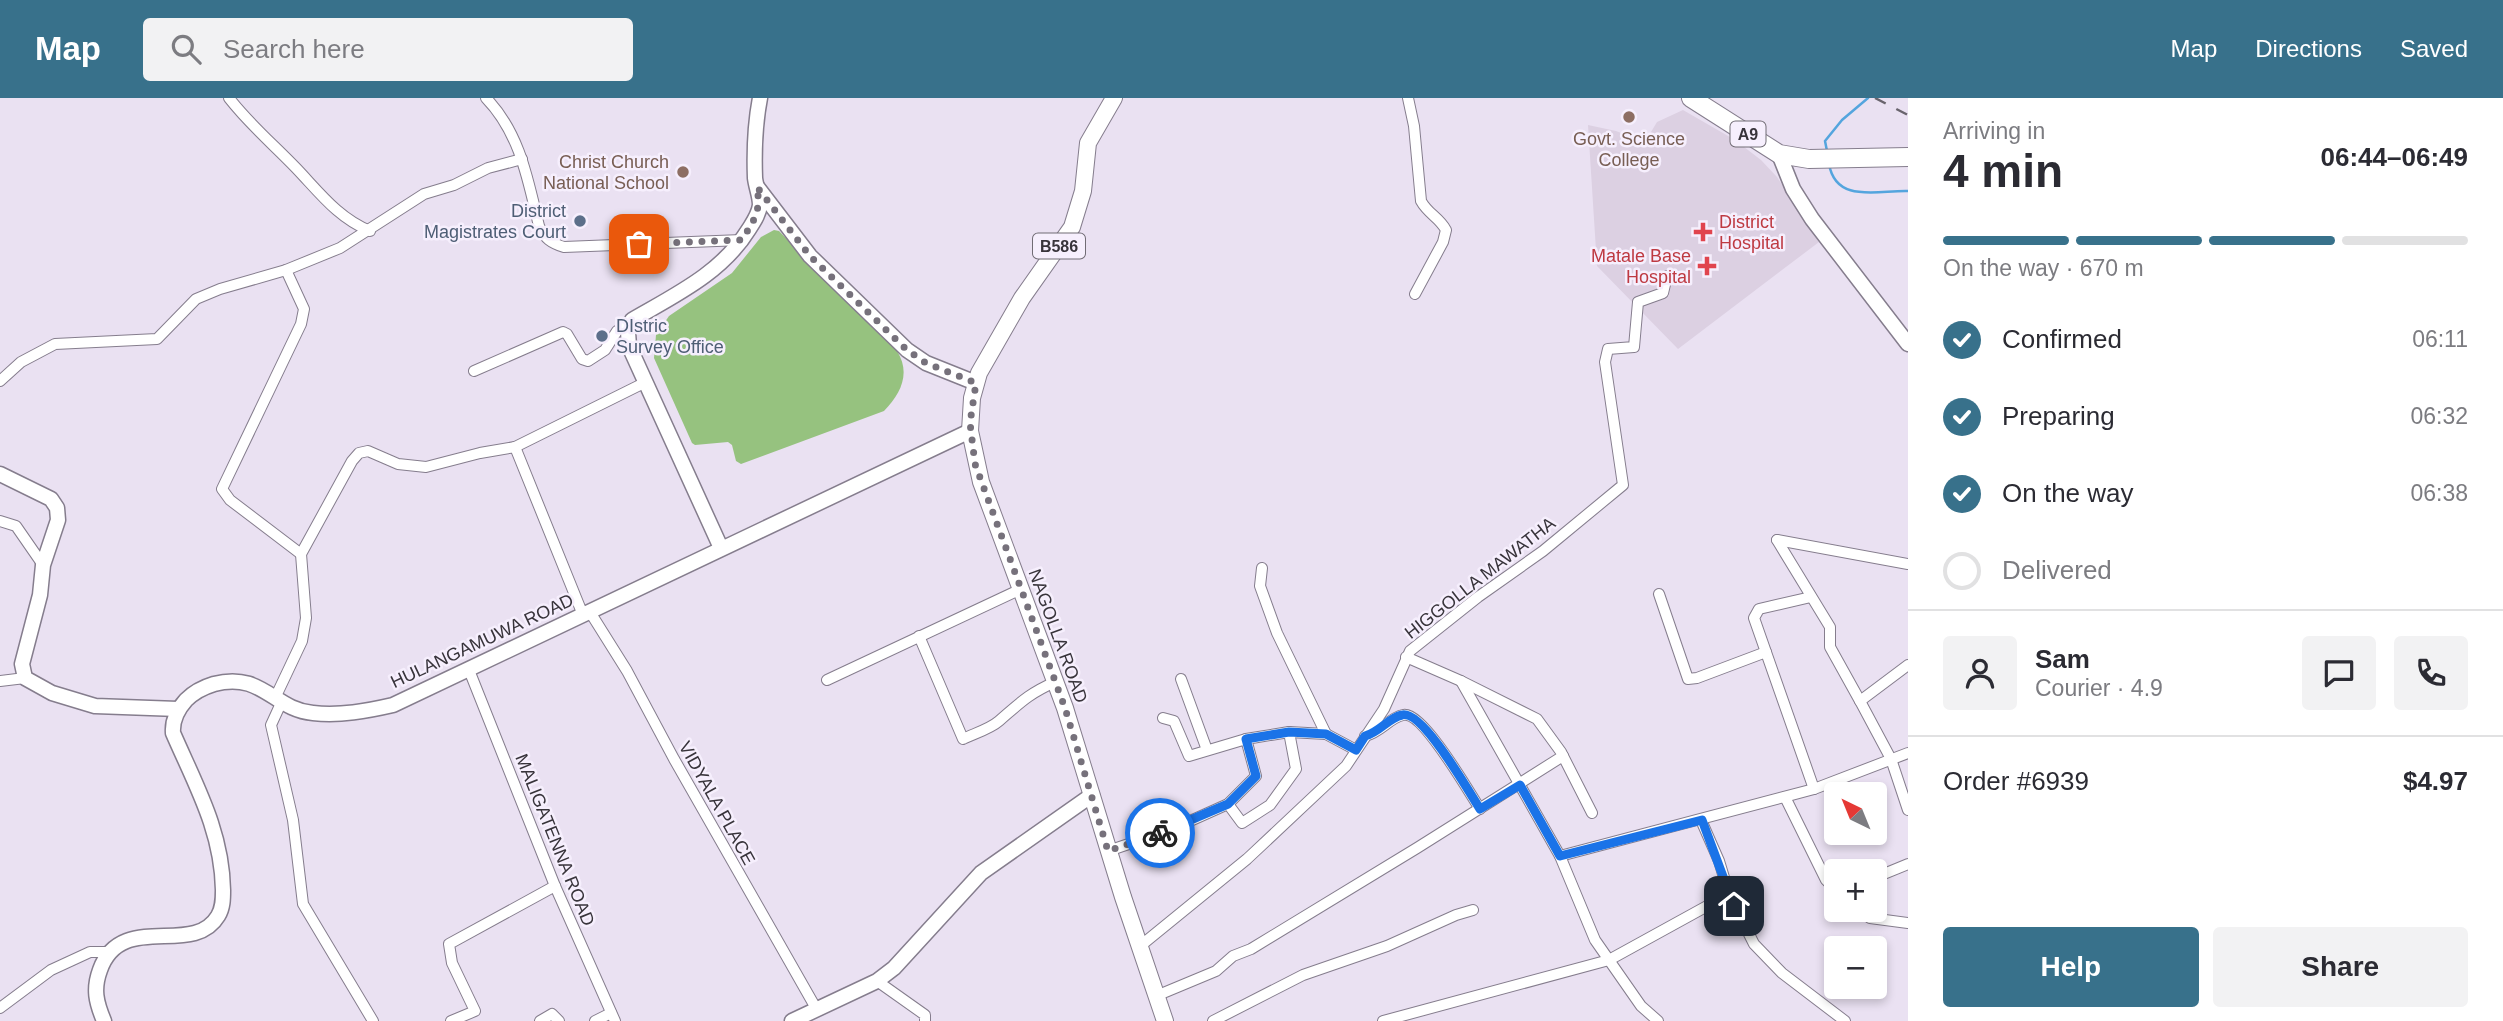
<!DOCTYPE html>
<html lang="en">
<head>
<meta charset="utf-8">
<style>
	body { margin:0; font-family:Arial,sans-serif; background:#f2f2f3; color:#2b2b33; height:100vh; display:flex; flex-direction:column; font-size:26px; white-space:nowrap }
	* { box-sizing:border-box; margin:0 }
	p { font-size:23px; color:#7c7c81 }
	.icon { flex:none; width:38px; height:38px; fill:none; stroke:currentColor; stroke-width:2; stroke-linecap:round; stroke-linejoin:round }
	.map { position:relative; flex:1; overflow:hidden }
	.side { display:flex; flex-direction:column; background:#fff; width:595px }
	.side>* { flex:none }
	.needle { width:46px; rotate:317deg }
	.controls { position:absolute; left:1824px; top:684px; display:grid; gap:14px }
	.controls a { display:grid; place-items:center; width:63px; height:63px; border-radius:7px; background:#fff; box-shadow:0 4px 10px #0003; font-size:35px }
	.pin { position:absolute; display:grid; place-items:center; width:60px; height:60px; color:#fff; margin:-30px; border-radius:14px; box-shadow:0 4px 10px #0006 }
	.courier { position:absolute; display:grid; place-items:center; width:70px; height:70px; margin:-35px; border:5px solid #1a73e8; border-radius:50%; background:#fff; color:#222; box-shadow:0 2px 9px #0007 }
	.overview em { font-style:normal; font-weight:700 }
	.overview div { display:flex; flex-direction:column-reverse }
	.overview { display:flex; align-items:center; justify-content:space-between; height:119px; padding:0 35px }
	h1 { font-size:46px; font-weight:700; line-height:52px }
	.bar { display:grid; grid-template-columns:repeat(4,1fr); gap:10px 7px; align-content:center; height:84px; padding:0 35px }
	.bar i { height:9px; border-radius:5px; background:#e1e1e2 }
	.bar .on { background:#38718b }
	.bar p { grid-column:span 4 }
	.line { display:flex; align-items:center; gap:18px; padding:0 35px; border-top:2px solid #e1e1e2 }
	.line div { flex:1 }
	.round { display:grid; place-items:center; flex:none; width:74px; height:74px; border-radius:7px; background:#f2f2f3 }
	ol { padding:0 35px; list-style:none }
	li { display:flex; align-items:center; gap:21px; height:77px }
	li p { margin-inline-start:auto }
	li .icon { padding:7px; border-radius:50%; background:#38718b; color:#fff; stroke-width:4 }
	li:last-child { color:#7c7c81 }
	li i { width:38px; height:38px; border:4px solid #e1e1e2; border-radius:50% }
	.action { display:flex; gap:14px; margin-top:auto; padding:14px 35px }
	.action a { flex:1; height:80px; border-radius:7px; background:#38718b; color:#fff; font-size:28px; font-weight:700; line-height:80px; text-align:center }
	.action a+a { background:#f2f2f3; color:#2b2b33 }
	header { display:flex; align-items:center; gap:42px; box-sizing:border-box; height:98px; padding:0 35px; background:#38718b; color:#fff }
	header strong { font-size:33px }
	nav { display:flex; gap:38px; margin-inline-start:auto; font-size:24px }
	.search { width:490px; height:63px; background:#f2f2f3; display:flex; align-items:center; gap:18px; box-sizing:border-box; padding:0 24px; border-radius:7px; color:#7c7c81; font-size:26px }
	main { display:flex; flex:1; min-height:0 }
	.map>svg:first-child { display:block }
	.medical { fill:#dcd0e2 }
	.green { fill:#96c27f }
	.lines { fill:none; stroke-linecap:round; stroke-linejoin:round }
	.stream { stroke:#54a5de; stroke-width:2.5 }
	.street-casing { stroke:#857d8d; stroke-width:12 }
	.secondary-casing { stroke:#857d8d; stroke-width:17 }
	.primary-casing { stroke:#857d8d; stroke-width:18 }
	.highway-casing { stroke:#857d8d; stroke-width:20 }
	.street { stroke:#fff; stroke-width:10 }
	.secondary { stroke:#fff; stroke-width:14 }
	.primary { stroke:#fff; stroke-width:16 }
	.highway { stroke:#fff; stroke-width:18 }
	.rail { stroke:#69646d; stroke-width:2.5; stroke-dasharray:12 12; stroke-linecap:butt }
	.done { stroke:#76717b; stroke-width:7; stroke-dasharray:0 12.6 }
	.route { stroke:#1a73e8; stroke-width:9 }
	.education-dot { fill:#8d6e63; stroke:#f6effd; stroke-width:2.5 }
	.service-dot { fill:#5c6f8a; stroke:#f6effd; stroke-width:2.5 }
	.health-dot { fill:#e0444e; stroke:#f6effd; stroke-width:2.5 }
	.labels { text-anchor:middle; stroke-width:5; stroke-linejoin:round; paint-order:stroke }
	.shield { fill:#f6effd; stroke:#716c75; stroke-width:2 }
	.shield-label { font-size:16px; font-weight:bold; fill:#38343b }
	.education-label { font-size:18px; fill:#785e54; stroke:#f6effd }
	.service-label { font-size:18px; fill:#4e5e75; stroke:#f6effd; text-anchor:end }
	.health-label { font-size:18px; fill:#be3a42; stroke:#f6effd; text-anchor:start }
	.street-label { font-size:18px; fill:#38343b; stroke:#f6effd }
</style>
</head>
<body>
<header>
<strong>Map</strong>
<div class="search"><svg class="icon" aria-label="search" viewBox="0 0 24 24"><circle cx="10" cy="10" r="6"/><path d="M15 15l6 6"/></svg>Search here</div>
<nav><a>Map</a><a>Directions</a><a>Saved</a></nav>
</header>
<main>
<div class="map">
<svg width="1908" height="923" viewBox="0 0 1908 923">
	<rect width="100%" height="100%" fill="#eae1f2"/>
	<!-- medical -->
	<polygon class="medical" points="1683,12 1735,42 1761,62 1777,79 1819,144 1678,251 1597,168 1588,27 1616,33 1645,44 1657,24"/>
	<!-- green -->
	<path class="green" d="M774 132 779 133 897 253C911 275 901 296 884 313L741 366 736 363 732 347 728 344 695 347 692 345 654 260 656 237 669 218 732 175 761 139Z"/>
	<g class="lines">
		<!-- stream -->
		<g class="stream">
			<polyline points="1827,53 1825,43 1842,22 1868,0"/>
			<path d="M1829 66C1836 106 1878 92 1908 93"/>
		</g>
		<!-- street casing -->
		<g class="street-casing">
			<g id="street">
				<path d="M229 0C250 27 273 46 296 70 319 94 338 120 370 133"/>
				<path d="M486 0C520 35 528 82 539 128 545 141 551 145 564 149L742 142"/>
				<path d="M1408 0 1414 28 1421 103C1428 116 1439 119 1446 132L1443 144 1415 196"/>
				<polyline points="286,172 304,211 301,226 222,391 230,402 301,456"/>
				<polyline points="474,273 563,234 567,236 582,261 588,263 605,252 617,233 632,222"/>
				<polyline points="0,283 21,264 55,246 157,241 196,201 220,191 286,172 340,150 424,96 454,87 488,70 522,61"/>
				<polyline points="515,349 583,517"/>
				<polyline points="0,423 16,428 43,467"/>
				<polyline points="1777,442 1830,529 1830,549 1860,603"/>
				<polyline points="1777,442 1908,466"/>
				<polyline points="1262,470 1260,488 1277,535 1326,636"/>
				<polyline points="1659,496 1688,581 1697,580 1766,554"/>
				<polyline points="1811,499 1759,511 1754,520 1814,691"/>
				<polyline points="590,514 627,573 674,661 817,912"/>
				<path d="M919 538 963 641C973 636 990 631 999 623 1020 605 1028 596 1055 584"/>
				<polyline points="1406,559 1461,583 1537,621 1561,654 1592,715"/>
				<polyline points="1908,567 1860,603 1891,661 1908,712"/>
				<polyline points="469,572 555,788 615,923"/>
				<polyline points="1181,581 1207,652"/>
				<polyline points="827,582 1021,491"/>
				<polyline points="0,583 25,580"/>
				<polyline points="1461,583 1560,758 1595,842 1641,908 1658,923"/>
				<polyline points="276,598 302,543 306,520 301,456 352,363 359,355 368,353 398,366 426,369 480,355 515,349 646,284"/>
				<polyline points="282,603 271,627 293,722 303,806 373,923"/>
				<polyline points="1289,634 1326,636 1356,652"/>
				<path d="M1365 638C1381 634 1389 620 1403 617 1422 612 1469 694 1480 711"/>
				<polyline points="1785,699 1826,782 1836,792"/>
				<polyline points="1228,706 1242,725 1270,707 1296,671 1289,634 1246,641"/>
				<polyline points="1701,722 1719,763 1729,796 1754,846 1782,875 1845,923"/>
				<polyline points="1108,753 1170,732 1228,706 1256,678 1246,641 1189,658 1174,623 1163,620"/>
				<polyline points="1560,758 1814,691 1908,655"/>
				<polyline points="1874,780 1908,766"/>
				<polyline points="1860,812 1870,820 1908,825"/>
				<polyline points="1139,849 1247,761 1346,668 1384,611 1410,553 1478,499 1543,453 1623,387 1605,264 1608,251 1634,249 1638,204 1663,195 1667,178"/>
				<polyline points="877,883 925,917 925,923"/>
				<polyline points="1156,898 1216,873 1233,858 1251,851 1417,750 1563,658"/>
				<polyline points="0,910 51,872 90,854 111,854"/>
				<polyline points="451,923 475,913 452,865 449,846 555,788"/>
				<polyline points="540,923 552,916 559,923"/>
				<polyline points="595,923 611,915"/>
				<polyline points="1213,923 1303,877 1387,848 1456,817 1473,812"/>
				<polyline points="1383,923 1609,862 1729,796"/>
			</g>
		</g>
		<!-- secondary casing -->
		<g class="secondary-casing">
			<g id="secondary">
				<polyline points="1779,56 1793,91 1812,121 1908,246"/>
				<polyline points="758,90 810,158 907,252 926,265 976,285"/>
				<polyline points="0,376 51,401 57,410 58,422 43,467 40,497 22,566 25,580 52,595 95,608 178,611"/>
				<path d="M721 450 629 248 628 234 632 222C675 197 722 175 749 131 754 123 759 116 760 107 760 98 756 89 755 80 754 53 755 26 760 0"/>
				<path d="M104 923C96 904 93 891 100 872 121 812 193 860 218 818 223 810 223 801 223 792 222 733 196 688 173 635 172 622 177 612 186 602 194 594 204 589 214 586 262 573 274 612 313 615 340 618 367 613 393 607L970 333"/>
				<polyline points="792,923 877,883 894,870 981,775 1092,697"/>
			</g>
		</g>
		<!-- primary casing -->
		<g class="primary-casing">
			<polyline id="primary" points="1114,0 1088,45 1083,93 1072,129 1022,200 979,275 972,300 970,333 981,384 1065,610 1123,799 1165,923"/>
		</g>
		<!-- highway casing -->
		<g class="highway-casing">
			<polyline id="highway" points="1691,0 1779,56 1809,61 1908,59"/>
		</g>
		<!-- street -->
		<use href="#street" class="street"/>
		<!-- secondary -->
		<use href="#secondary" class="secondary"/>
		<!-- primary -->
		<use href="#primary" class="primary"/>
		<!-- highway -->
		<use href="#highway" class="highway"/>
		<!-- rail -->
		<polyline class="rail" points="1875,0 1908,17"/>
	</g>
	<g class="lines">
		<!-- done -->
		<path class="done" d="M639 146 742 142C755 120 761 114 757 89L810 158 907 252 926 265 976 285 970 325 975 366 1065 610 1108 753 1160 735"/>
		<!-- route -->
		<path class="route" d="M1160 735 1228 706 1256 678 1246 641 1289 634 1326 636 1356 652 1365 638C1380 634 1388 620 1402 617 1422 611 1469 694 1480 711L1520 687 1560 758 1702 722 1734 808"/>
	</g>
	<!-- markers -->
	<g class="education-dot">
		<circle cx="1629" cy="19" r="7"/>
		<circle cx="683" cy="74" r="7"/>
	</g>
	<g class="service-dot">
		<circle cx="580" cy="123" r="7"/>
		<circle cx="602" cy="238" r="7"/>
	</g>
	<g class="health-dot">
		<path d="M1699.5 123.5h7v7h7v7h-7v7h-7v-7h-7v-7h7z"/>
		<path d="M1703.5 157.5h7v7h7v7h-7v7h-7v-7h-7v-7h7z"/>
	</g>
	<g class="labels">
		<!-- shield labels -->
		<g class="shield">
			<rect x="1730.5" y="23.5" width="35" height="25" rx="5"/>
			<rect x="1033" y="135.5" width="52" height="25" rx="5"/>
		</g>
		<g class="shield-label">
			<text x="1748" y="42">A9</text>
			<text x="1059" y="154">B586</text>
		</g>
		<!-- education labels -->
		<g class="education-label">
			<text x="1629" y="47">Govt. Science<tspan x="1629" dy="21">College</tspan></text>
			<text x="669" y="70" text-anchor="end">Christ Church<tspan x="669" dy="21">National School</tspan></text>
		</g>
		<!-- service labels -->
		<g class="service-label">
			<text x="566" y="119">District<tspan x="566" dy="21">Magistrates Court</tspan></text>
			<text x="616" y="234" text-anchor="start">DIstric<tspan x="616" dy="21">Survey Office</tspan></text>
		</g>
		<!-- health labels -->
		<g class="health-label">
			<text x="1719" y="130">District<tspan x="1719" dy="21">Hospital</tspan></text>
			<text x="1691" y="164" text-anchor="end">Matale Base<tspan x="1691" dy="21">Hospital</tspan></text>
		</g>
		<!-- street labels -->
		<g class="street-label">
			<text transform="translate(1480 480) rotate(-38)" y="6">HIGGOLLA MAWATHA</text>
			<text transform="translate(1058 538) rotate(70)" y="6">NAGOLLA ROAD</text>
			<text transform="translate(482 543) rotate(-25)" y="6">HULANGAMUWA ROAD</text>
			<text transform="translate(717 705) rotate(61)" y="6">VIDYALA PLACE</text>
			<text transform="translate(555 742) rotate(68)" y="6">MALIGATENNA ROAD</text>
		</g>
	</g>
</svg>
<div class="controls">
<a><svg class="needle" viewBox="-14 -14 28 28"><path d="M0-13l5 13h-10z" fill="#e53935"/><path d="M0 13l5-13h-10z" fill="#7c7c81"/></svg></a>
<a>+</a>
<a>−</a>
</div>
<div class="pin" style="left:639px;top:146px;background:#ea580c"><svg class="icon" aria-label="bag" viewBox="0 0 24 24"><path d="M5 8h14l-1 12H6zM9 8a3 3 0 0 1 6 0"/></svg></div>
<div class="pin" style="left:1734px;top:808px;background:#1f2937"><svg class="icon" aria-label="home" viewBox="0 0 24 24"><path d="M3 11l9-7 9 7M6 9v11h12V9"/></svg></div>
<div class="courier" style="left:1160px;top:735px"><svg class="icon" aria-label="bike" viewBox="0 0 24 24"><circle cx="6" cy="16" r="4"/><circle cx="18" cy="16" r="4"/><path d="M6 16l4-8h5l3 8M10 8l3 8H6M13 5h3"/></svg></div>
</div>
<section class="side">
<div class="overview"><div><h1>4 min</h1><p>Arriving in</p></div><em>06:44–06:49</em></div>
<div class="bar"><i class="on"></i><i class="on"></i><i class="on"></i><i></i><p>On the way · 670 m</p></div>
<ol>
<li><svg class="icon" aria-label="check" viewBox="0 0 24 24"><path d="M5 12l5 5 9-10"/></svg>Confirmed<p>06:11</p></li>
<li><svg class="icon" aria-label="check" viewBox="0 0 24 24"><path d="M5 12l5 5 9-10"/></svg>Preparing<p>06:32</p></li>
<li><svg class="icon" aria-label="check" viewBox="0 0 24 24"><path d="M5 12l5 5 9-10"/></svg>On the way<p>06:38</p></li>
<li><i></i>Delivered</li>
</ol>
<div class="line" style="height:126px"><a class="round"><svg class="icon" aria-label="person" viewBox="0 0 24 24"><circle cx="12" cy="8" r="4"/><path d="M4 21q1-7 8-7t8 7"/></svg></a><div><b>Sam</b><p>Courier · 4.9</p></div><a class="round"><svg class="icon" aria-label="chat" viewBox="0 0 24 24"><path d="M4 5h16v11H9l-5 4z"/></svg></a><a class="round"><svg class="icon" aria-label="phone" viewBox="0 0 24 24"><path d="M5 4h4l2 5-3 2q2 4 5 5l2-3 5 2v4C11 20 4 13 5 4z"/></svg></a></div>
<div class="line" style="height:91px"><div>Order #6939</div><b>$4.97</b></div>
<div class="action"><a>Help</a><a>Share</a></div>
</section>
</main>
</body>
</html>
